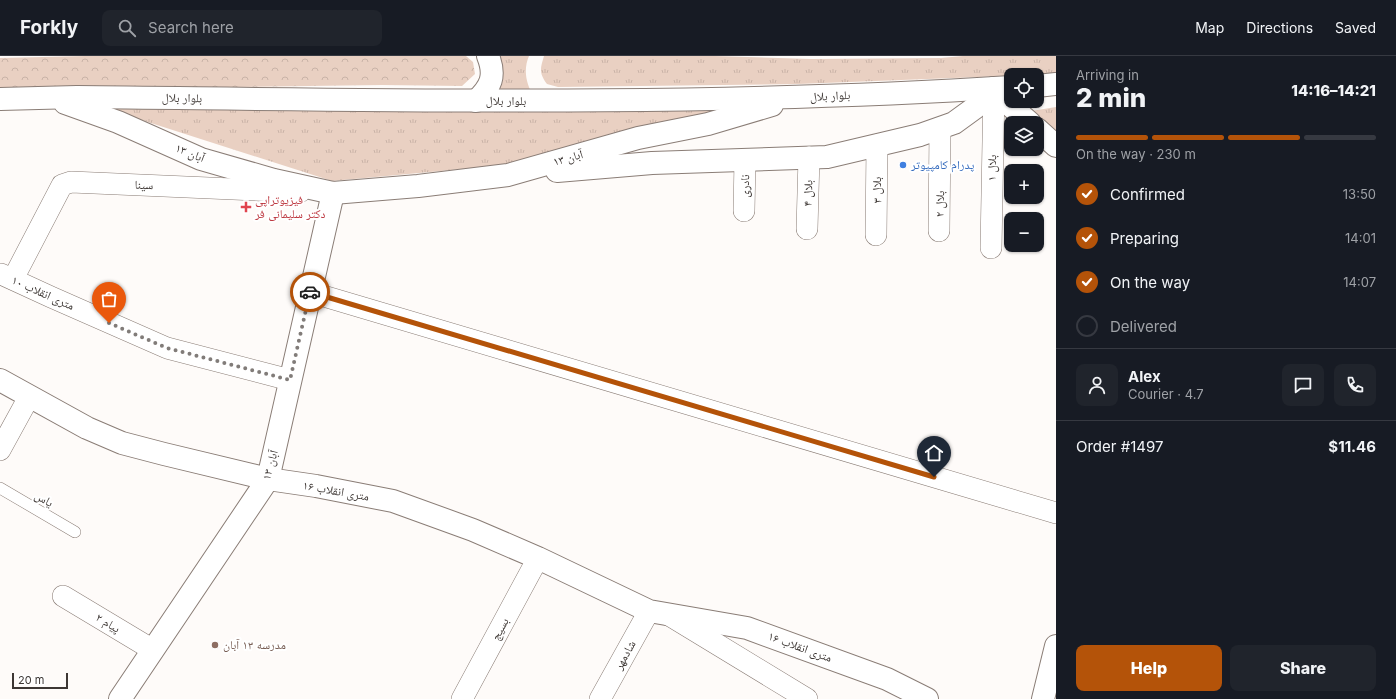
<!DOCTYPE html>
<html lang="en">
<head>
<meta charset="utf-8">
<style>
	body { margin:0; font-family:Inter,"Noto Naskh Arabic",sans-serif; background:#20242c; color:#f1f3f6; height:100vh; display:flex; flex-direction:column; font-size:15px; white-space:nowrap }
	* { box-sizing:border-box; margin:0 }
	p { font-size:13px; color:#9ea1a6 }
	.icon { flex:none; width:22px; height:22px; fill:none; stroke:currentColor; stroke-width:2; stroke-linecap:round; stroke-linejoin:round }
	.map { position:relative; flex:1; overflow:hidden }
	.drawer { display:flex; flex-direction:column; background:#171b24; width:340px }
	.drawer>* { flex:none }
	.tools { position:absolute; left:1004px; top:12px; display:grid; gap:8px }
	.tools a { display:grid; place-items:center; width:40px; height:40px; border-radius:8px; background:#171b24; box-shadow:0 1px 3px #0004; font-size:20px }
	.scale { position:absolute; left:12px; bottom:10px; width:56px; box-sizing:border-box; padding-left:4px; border:2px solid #3d3734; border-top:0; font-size:11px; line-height:14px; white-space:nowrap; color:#3d3734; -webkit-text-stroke:3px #fff; paint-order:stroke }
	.pin { position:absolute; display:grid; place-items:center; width:34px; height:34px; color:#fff; margin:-41px -17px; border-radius:50% 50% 50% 0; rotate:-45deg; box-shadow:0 0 4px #0007 }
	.pin .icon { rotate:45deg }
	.courier { position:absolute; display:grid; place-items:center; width:40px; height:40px; margin:-20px; border:3px solid #b45309; border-radius:50%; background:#fff; color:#222; box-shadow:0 1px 5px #0007 }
	.headline em { font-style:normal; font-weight:800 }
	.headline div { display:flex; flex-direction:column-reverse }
	.headline { display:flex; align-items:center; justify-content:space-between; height:68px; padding:0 20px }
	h1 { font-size:26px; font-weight:800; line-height:30px }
	.bar { display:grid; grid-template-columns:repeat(4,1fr); gap:6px 4px; align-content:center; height:48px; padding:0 20px }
	.bar i { height:5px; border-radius:3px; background:#363941 }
	.bar .active { background:#b45309 }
	.bar p { grid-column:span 4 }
	.line { display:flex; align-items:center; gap:10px; padding:0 20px; border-top:1px solid #363941 }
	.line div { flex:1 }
	.round { display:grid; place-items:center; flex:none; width:42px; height:42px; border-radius:8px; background:#20242c }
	ol { padding:0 20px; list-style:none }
	li { display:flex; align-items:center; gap:12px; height:44px }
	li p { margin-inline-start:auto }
	li .icon { padding:4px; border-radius:50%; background:#b45309; color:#fff; stroke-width:4 }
	li:last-child { color:#9ea1a6 }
	li i { width:22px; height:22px; border:2px solid #363941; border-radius:50% }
	.primary-button { display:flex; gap:8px; margin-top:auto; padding:8px 20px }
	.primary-button a { flex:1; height:46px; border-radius:8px; background:#b45309; color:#fff; font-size:16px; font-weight:800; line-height:46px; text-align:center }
	.primary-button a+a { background:#20242c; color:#f1f3f6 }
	header { display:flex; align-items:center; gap:24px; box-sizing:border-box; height:56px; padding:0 20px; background:#171b24; border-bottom:1px solid #363941 }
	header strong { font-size:19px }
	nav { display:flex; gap:22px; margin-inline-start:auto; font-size:14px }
	.search { width:280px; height:36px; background:#20242c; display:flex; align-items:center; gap:10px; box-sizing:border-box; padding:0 14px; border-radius:8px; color:#9ea1a6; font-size:15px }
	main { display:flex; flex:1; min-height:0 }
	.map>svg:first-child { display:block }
	.grass { fill:url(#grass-tufts) }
	.forest { fill:url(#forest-crowns) }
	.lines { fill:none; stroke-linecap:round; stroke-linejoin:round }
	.lane-casing { stroke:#8a7d76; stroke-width:12 }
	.street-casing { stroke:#8a7d76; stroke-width:22 }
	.secondary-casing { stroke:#8a7d76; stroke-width:24 }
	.primary-casing { stroke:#8a7d76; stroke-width:24 }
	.lane { stroke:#fff; stroke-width:11 }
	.street { stroke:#fff; stroke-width:21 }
	.secondary { stroke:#fff; stroke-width:22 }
	.primary { stroke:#fff; stroke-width:22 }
	.done { stroke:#817c79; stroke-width:4; stroke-dasharray:0 7.2 }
	.route { stroke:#b45309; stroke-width:5 }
	.shop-dot { fill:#3f7fe0; stroke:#fff; stroke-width:1.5 }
	.health-dot { fill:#e0444e; stroke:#fff; stroke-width:1.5 }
	.education-dot { fill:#8d6e63; stroke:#fff; stroke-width:1.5 }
	.labels { text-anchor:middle; stroke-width:4; stroke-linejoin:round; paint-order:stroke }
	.street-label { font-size:12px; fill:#3d3734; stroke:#fff }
	.shop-label { font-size:12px; fill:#366cbe; stroke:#fff; text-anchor:start }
	.health-label { font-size:12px; fill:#be3a42; stroke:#fff; text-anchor:start }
	.education-label { font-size:12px; fill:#785e54; stroke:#fff; text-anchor:start }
</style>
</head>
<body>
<header>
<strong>Forkly</strong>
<div class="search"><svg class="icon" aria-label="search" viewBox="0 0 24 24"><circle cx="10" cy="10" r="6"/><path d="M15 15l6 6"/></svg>Search here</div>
<nav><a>Map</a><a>Directions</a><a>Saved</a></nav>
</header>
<main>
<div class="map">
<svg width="1056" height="643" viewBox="0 0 1056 643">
	<defs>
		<pattern id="grass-tufts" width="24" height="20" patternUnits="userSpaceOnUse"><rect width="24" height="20" fill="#e9d0c2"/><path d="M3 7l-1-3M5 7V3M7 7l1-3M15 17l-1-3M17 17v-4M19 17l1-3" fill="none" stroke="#c9b3a7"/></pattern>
		<pattern id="forest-crowns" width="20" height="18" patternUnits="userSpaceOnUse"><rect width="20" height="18" fill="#e9d0c2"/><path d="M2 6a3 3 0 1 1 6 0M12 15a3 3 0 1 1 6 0" fill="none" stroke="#c9b3a7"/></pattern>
	</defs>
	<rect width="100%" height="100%" fill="#fefbf9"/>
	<!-- grass -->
	<g class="grass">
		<path d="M492 0H529C523 14 526 28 534 41L495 33Z"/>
		<path d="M544 0H715L811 3 941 2 963 0H1056V18L798 28 558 31 547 28C539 17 540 13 544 0Z"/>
		<polygon points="735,50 506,109 332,125 101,51"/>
		<polygon points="1056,51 1056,81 1025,56"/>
	</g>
	<!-- forest -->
	<polygon class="forest" points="85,0 466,0 473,6 475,18 462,30 382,29 0,34 0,2"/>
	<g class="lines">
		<!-- lane casing -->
		<g class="lane-casing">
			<polyline id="lane" points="0,432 75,476"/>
		</g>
		<!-- street casing -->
		<g class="street-casing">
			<g id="street">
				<polyline points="744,155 745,104"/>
				<polyline points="807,173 809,101"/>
				<polyline points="939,175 940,72"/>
				<polyline points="876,179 877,89"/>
				<polyline points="991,192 994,32"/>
				<polyline points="1,218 51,241 167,292 290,324"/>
				<polyline points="13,223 62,129 71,126 300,136"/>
				<polyline points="310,236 1056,457"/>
				<polyline points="0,394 29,341"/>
				<polyline points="63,540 153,594"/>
				<polyline points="669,559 807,643"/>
				<polyline points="462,643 538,502"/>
				<polyline points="600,643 649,555"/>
			</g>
		</g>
		<!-- secondary casing -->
		<g class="secondary-casing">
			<g id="secondary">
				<polyline points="1037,30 1056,28"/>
				<path d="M0 43 77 41C388 44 700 51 1011 31"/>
				<path d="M476 45C491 31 496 20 488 0"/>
				<polyline points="65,47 118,66 201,103 274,124 333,137 418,130 508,119 638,82 708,68 772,49"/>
				<polyline points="557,115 652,107 827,101 920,79 954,67 976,51 994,32"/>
				<polyline points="0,324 87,372 122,387 164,398 268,423 316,430 393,445 473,474 538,502 649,555 747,572 887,623 927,643"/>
				<polyline points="120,643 268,423 333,137"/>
			</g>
		</g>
		<!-- primary casing -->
		<g class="primary-casing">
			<g id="primary">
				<polyline points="994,32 1005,45 1030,67"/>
				<polyline points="1037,73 1056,90"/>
				<polyline points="1043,643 1056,590"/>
			</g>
		</g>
		<!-- lane -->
		<use href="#lane" class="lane"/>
		<!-- street -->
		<use href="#street" class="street"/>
		<!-- secondary -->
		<use href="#secondary" class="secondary"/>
		<!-- primary -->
		<use href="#primary" class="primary"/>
	</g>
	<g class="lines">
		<!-- done -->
		<polyline class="done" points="109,267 167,292 290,324 310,236"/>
		<!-- route -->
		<polyline class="route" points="310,236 934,421"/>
	</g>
	<!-- markers -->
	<circle class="shop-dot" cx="903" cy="109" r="4"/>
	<path class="health-dot" d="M244 145h4v4h4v4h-4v4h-4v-4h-4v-4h4z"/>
	<circle class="education-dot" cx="215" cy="589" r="4"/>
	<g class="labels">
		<!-- street labels -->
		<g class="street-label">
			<text transform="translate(830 40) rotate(-3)" y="4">بلوار بلال</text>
			<text transform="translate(182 42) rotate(1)" y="4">بلوار بلال</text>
			<text x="506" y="49">بلوار بلال</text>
			<text transform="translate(190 97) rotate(22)" y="4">۱۳ آبان</text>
			<text transform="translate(568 102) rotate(-16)" y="4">۱۳ آبان</text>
			<text transform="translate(992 112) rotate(-89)" y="4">بلال ۱</text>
			<text transform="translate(144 129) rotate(2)" y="4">سینا</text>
			<text transform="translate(745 130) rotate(-89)" y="4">نادری</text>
			<text transform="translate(877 134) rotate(-90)" y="4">بلال ۳</text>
			<text transform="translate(808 137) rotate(-88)" y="4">بلال ۴</text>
			<text transform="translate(940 148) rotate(-89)" y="4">بلال ۲</text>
			<text transform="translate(43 237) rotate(24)" y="4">۱۰ متری انقلاب</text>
			<text transform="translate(270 409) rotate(-74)" y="4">۱۳ آبان</text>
			<text transform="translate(336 435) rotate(10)" y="4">۱۶ متری انقلاب</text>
			<text transform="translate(44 443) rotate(30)" y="4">یاس</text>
			<text transform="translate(108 567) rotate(31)" y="4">پیام ۲</text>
			<text transform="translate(500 573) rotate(-62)" y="4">بسیج</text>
			<text transform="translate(800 591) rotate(20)" y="4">۱۶ متری انقلاب</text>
			<text transform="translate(625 599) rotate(-61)" y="4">شادمهر</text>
		</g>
		<!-- shop labels -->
		<g class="shop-label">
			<text x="911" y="113">پدرام کامپیوتر</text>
		</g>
		<!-- health labels -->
		<g class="health-label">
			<text x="255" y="148">فیزیوتراپی<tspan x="255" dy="14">دکتر سلیمانی فر</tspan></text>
		</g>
		<!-- education labels -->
		<g class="education-label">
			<text x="223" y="593">مدرسه ۱۳ آبان</text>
		</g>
	</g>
</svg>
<div class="tools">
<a><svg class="icon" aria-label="locate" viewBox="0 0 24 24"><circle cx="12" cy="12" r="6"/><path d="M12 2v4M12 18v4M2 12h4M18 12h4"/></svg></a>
<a><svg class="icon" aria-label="layers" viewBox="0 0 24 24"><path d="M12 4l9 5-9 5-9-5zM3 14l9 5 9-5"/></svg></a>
<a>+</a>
<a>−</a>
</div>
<div class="scale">20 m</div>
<div class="pin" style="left:109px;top:267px;background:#ea580c"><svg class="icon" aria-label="bag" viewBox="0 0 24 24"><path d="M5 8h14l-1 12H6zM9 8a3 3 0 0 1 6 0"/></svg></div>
<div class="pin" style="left:934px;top:421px;background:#1f2937"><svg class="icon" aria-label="home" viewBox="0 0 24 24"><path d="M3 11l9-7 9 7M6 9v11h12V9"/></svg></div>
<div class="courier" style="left:310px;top:236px"><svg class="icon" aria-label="car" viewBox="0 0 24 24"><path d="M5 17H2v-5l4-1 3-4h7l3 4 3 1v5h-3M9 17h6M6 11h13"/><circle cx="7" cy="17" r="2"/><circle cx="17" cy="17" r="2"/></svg></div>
</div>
<section class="drawer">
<div class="headline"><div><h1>2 min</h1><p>Arriving in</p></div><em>14:16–14:21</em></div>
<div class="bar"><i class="active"></i><i class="active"></i><i class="active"></i><i></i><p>On the way · 230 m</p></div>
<ol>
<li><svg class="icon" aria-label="check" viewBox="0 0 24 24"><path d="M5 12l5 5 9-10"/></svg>Confirmed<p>13:50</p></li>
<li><svg class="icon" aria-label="check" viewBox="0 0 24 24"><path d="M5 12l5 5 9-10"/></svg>Preparing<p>14:01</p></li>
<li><svg class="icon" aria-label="check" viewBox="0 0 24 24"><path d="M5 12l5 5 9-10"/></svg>On the way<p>14:07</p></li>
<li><i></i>Delivered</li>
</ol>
<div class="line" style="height:72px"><a class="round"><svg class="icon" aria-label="person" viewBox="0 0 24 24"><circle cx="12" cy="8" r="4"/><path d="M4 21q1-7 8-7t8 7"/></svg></a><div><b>Alex</b><p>Courier · 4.7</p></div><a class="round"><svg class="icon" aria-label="chat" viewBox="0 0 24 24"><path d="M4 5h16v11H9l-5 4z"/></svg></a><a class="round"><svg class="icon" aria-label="phone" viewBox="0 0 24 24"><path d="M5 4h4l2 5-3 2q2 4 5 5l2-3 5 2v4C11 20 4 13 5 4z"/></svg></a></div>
<div class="line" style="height:52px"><div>Order #1497</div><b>$11.46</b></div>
<div class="primary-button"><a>Help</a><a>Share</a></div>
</section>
</main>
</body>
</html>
